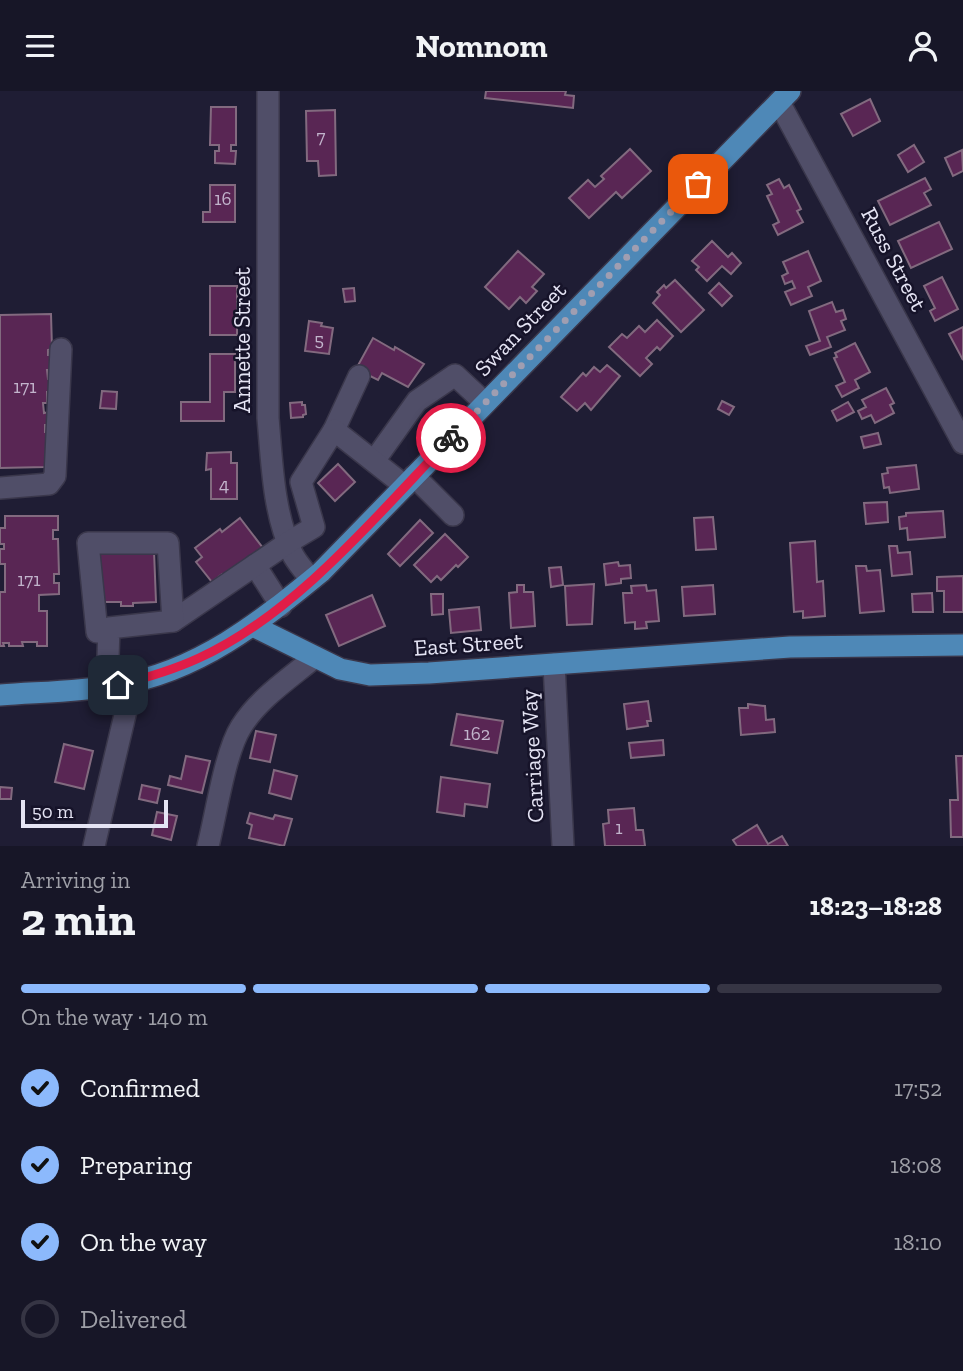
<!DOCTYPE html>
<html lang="en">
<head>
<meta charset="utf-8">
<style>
	body { margin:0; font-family:"Zilla Slab",serif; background:#242333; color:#f1f3f6; height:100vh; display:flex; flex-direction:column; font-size:26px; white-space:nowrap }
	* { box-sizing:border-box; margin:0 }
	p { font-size:23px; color:#9e9fa7 }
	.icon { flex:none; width:38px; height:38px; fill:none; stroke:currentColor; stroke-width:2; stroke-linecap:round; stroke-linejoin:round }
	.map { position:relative; height:755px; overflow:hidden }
	.panel { display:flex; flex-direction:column; background:#171627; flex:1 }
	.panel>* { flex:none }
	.scale { position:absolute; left:21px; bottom:18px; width:147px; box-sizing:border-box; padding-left:7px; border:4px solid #e5e4f4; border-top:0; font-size:19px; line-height:24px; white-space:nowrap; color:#e5e4f4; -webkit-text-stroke:5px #161329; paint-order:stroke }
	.pin { position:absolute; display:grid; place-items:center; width:60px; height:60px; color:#fff; margin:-30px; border-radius:14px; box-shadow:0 4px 10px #0006 }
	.courier { position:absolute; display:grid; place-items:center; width:70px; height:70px; margin:-35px; border:5px solid #e11d48; border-radius:50%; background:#fff; color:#222; box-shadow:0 2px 9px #0007 }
	.headline em { font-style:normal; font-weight:800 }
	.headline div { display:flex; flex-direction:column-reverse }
	.headline { display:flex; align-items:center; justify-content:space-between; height:119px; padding:0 21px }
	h1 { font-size:46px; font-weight:800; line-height:52px }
	.bar { display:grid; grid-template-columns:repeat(4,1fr); gap:10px 7px; align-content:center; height:84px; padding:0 21px }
	.bar i { height:9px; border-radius:5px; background:#363544 }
	.bar .active { background:#8cb9fc }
	.bar p { grid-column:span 4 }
	ol { padding:0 21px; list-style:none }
	li { display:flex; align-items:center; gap:21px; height:77px }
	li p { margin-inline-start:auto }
	li .icon { padding:7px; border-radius:50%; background:#8cb9fc; color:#111; stroke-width:4 }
	li:last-child { color:#9e9fa7 }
	li i { width:38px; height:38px; border:4px solid #363544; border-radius:50% }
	header { display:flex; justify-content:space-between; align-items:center; height:91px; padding:0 21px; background:#171627; font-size:32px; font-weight:800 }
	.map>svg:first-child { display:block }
	.building { fill:#592654; stroke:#826a7f; stroke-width:2 }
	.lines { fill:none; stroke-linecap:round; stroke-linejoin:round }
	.minor-casing { stroke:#3a374b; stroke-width:24 }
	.major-casing { stroke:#3a374b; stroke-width:24 }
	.minor { stroke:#504e68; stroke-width:21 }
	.major { stroke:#4e88b7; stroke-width:21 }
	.done { stroke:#a09eb1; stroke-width:7; stroke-dasharray:0 12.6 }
	.route { stroke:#e11d48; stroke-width:9 }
	.labels { text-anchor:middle; stroke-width:5; stroke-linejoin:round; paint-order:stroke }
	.number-label { font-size:19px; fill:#c2b4cc }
	.street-label { font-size:23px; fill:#e5e4f4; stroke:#161329 }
</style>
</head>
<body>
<header><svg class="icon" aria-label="menu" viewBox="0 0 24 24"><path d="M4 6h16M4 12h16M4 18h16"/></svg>Nomnom<svg class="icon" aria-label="person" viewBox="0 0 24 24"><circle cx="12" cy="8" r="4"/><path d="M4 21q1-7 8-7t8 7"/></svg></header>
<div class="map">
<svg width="963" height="755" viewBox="0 0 963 755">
	<rect width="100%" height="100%" fill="#1f1d34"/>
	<!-- building -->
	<g class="building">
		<polygon points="486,0 566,0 565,4 574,5 573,17 485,7"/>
		<polygon points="870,8 880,30 853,45 841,23"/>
		<polygon points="211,16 236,16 236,54 231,54 231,60 236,60 235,73 215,72 215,60 219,60 219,54 210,54"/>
		<polygon points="335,19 336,84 319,85 318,70 307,70 306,20"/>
		<polygon points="914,54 924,71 908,81 898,64"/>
		<polygon points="630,58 651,80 622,107 616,101 589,127 569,107 588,89 595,96 604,88 601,85"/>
		<polygon points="962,59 963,80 953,85 945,67"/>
		<polygon points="925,87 931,98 924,102 931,114 890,134 878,110"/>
		<polygon points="779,88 784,97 789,94 801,118 797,120 803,131 778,144 773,134 779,131 767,105 772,103 767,94"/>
		<polygon points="210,94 235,94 235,131 203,131 203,121 210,121"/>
		<polygon points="939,131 952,158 911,177 898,150"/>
		<polygon points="712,150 728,166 732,162 741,172 731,183 722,175 707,190 696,179 699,176 692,170"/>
		<polygon points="518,160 544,183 532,196 537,200 526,212 520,206 509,218 485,196"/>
		<polygon points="808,160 821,190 808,196 812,205 791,214 785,201 795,197 792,190 785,193 782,185 788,182 783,171"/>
		<polygon points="942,186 958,218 935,230 930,220 935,217 924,195"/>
		<polygon points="675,189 704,219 681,241 653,212 660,204 657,201 664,194 666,197"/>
		<polygon points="719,192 732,205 722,215 709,202"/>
		<rect x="210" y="195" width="27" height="49"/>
		<polygon points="354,197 355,210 345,211 343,198"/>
		<polygon points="832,211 836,221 843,219 846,228 841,230 845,239 827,246 831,256 810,264 806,255 820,250 809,220"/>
		<polygon points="51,223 52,258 48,259 48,264 51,264 52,279 47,279 48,288 51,288 51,301 47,301 47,312 43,312 44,322 50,321 50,334 45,334 45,341 49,341 49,366 45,366 45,376 0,377 0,224"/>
		<polygon points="657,229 673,245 660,259 657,256 646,267 652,273 640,285 609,256 622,243 627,247 639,235 645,241"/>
		<polygon points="309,230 322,232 321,235 333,237 329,263 305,260"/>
		<polygon points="963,236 963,269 949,243"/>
		<polygon points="373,247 394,259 395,256 424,273 408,296 382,282 378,289 356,278"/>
		<polygon points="855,252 870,281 855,289 859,297 842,306 836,295 845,291 834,267 837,266 835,262"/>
		<polygon points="210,263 235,263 235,301 224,301 224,330 181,330 181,311 210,311"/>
		<polygon points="607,274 620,285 591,319 585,312 577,320 561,306 583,282 586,285 594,276 600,281"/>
		<polygon points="886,297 894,312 890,314 894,322 875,332 871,324 862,328 858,320 866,316 862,309"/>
		<polygon points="102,300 117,301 116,318 100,317"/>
		<polygon points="722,310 734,316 729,324 718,318"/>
		<polygon points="302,311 302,314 305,314 306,323 303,324 303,326 291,327 290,312"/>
		<polygon points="848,311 854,321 837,330 832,320"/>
		<polygon points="878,342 881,353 864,357 861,346"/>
		<polygon points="231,361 231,372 237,372 237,408 211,408 211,378 206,379 207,362"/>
		<polygon points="338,373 355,391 335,410 318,392"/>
		<polygon points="916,374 919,398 890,402 889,396 884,397 882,383 888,382 887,377"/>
		<polygon points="887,411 888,431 866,433 864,412"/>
		<polygon points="943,420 945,446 908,449 907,437 900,438 899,426 906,425 906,422"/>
		<polygon points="5,425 58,425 58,439 53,439 53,448 58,448 59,483 54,483 54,492 59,492 59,503 39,504 39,520 47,520 47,555 37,555 37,551 22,551 23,555 9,555 9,552 3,552 4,555 0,555 0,501 5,501 5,473 0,473 0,458 4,458 4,453 0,453 0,437 5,437"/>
		<polygon points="713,426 716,458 696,459 694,427"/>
		<polygon points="240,427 263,457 225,486 222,483 212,491 196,471 202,466 195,457 220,438 222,441"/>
		<polygon points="420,429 433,442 400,475 388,463"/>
		<polygon points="445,443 468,466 458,476 456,474 441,489 437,485 431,491 414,474"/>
		<polygon points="815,450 817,491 823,490 825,525 803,527 803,520 794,521 790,452"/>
		<polygon points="889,455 897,455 898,462 910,461 912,483 892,485"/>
		<polygon points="154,460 156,511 133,512 133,515 121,515 121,511 100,511 98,461"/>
		<polygon points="618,471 619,475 630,474 631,487 621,488 621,492 606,494 604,473"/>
		<polygon points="856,475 866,475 867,480 880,479 884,520 860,522"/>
		<polygon points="561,476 563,494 551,496 549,477"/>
		<polygon points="963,485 963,521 944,521 944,500 937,500 937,486"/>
		<polygon points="594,493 592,533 567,534 565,495"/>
		<polygon points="517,494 524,494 524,501 533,501 535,535 511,537 509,502 517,501"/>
		<polygon points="646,494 647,500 656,499 659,530 646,531 647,537 635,538 635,531 625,532 623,502 632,502 631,495"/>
		<polygon points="713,494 715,523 684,525 682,496"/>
		<polygon points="932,502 933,521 913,521 912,503"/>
		<polygon points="431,503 443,503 443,523 432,524"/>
		<polygon points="372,504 385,535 339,555 326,524"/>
		<polygon points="479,516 481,539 451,542 449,519"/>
		<polygon points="648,610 651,630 647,630 648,635 627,638 624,613"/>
		<polygon points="748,613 765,615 766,629 774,628 775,641 741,644 739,617 748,617"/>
		<polygon points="457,623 503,630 497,662 451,654"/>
		<polygon points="256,640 276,644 270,671 250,667"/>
		<polygon points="663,649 664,664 631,667 629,652"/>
		<polygon points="64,653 93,660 84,698 55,691"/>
		<polygon points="186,665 210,670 202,702 168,694 170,685 181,688"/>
		<polygon points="956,665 963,665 963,746 951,746 950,709 958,709"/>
		<polygon points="274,679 297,685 291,708 269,702"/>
		<polygon points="441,686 490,693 487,716 465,713 464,725 437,721"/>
		<polygon points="142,694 160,698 157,712 139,708"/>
		<polygon points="0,696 12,697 11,708 0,708"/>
		<polygon points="634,717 636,739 643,739 645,755 605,755 603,733 609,732 608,719"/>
		<polygon points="157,721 177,725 171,749 152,744"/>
		<polygon points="250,722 273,728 275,724 292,728 284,755 249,747 252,734 247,732"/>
		<polygon points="757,734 768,753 782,745 788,755 737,755 733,749"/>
	</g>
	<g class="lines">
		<!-- minor casing -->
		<g class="minor-casing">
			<g id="minor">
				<path d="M268 0V327C272 372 273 420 292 462 296 471 305 480 311 489"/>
				<polyline points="779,11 963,352"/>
				<polyline points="334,339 359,285"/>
				<polyline points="374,370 417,310 455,284 485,312"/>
				<polyline points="414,385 453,424"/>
				<polyline points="0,397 49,393 55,385 61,258"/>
				<polyline points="255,474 281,515"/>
				<polyline points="173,530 289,451 314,436 301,391 334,339 405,395"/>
				<polyline points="554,573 563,755"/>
				<polyline points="107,595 109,537 173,530 168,452 88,452 97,541 109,537"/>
				<polyline points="94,755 133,590"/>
				<path d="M208 755C216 724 225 661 241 636 259 607 290 587 315 566"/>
			</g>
		</g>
		<!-- major casing -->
		<g class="major-casing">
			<g id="major">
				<polyline points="253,535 340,578 370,584 429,582 790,556 963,554"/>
				<path d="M0 604C39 601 79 601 117 594 198 581 260 531 321 481L790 0"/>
			</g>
		</g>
		<!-- minor -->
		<use href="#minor" class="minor"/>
		<!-- major -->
		<use href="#major" class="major"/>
	</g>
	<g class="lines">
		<!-- done -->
		<polyline class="done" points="451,347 698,93"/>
		<!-- route -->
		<path class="route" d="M118 594C146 587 173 579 199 567 296 523 378 423 451 347"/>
	</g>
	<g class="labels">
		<!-- number labels -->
		<g class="number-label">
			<text x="321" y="52">7</text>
			<text x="223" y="114">16</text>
			<text x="319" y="255">5</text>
			<text x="25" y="302">171</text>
			<text x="224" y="400">4</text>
			<text x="29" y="495">171</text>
			<text x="477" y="649">162</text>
			<text x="619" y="743">1</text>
		</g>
		<!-- street labels -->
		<g class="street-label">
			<text transform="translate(894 168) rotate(62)" y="8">Russ Street</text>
			<text transform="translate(520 238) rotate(-46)" y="8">Swan Street</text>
			<text transform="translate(242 249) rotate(-90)" y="8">Annette Street</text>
			<text transform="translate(468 553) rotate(-4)" y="8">East Street</text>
			<text transform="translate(532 665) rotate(-93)" y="8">Carriage Way</text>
		</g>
	</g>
</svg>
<div class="scale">50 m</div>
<div class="pin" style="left:698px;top:93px;background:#ea580c"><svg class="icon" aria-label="bag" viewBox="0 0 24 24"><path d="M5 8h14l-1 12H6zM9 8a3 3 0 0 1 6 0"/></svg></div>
<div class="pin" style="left:118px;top:594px;background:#1f2937"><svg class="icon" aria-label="home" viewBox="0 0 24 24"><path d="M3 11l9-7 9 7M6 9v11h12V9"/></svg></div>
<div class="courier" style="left:451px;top:347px"><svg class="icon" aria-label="bike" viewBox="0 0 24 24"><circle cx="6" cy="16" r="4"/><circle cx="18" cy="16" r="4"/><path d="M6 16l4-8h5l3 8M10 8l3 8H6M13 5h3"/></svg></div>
</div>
<section class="panel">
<div class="headline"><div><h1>2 min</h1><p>Arriving in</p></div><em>18:23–18:28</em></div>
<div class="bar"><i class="active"></i><i class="active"></i><i class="active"></i><i></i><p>On the way · 140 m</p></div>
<ol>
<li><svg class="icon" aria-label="check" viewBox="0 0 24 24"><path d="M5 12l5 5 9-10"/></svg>Confirmed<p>17:52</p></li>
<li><svg class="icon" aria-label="check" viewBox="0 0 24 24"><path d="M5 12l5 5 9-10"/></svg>Preparing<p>18:08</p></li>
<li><svg class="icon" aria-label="check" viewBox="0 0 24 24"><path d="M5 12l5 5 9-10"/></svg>On the way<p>18:10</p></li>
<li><i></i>Delivered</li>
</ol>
</section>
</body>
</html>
